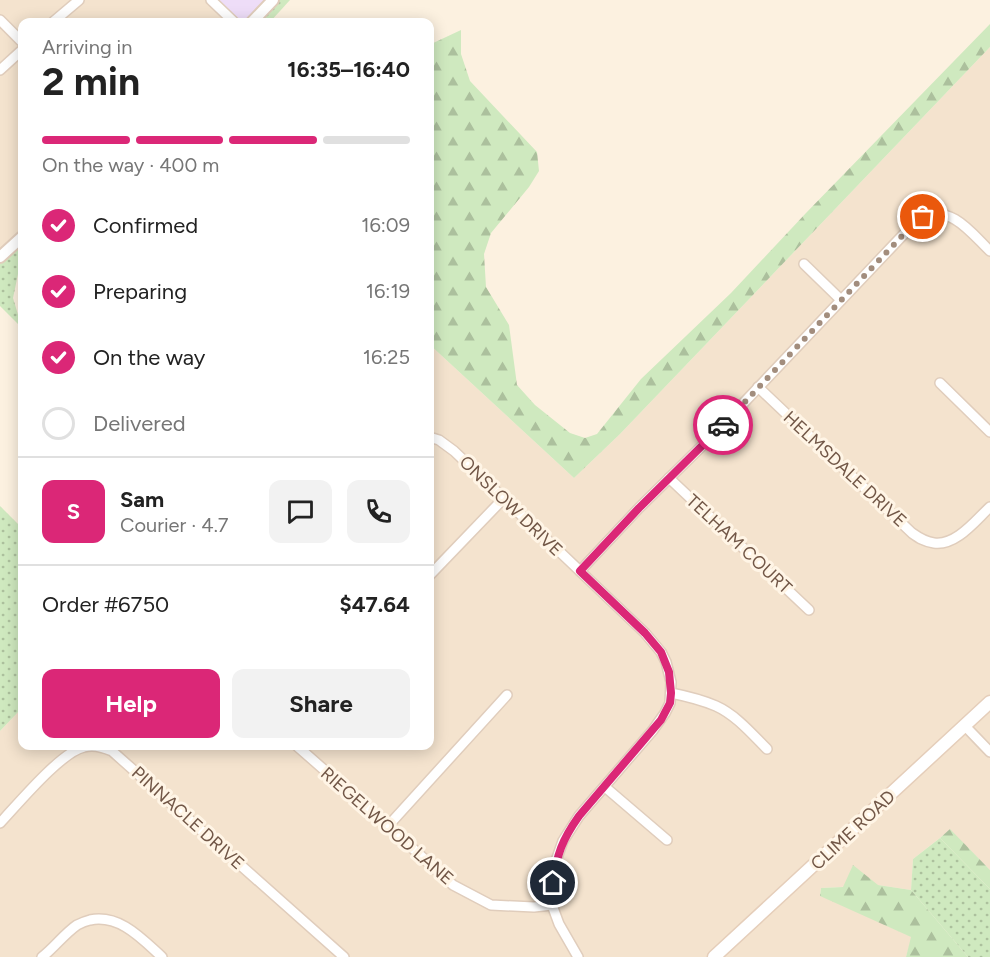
<!DOCTYPE html>
<html lang="en">
<head>
<meta charset="utf-8">
<style>
	body { margin:0; font-family:Figtree,sans-serif; background:#f2f2f2; color:#222; height:100vh; display:flex; flex-direction:column; font-size:22px; white-space:nowrap }
	* { box-sizing:border-box; margin:0 }
	p { font-size:20px; color:#767676 }
	.icon { flex:none; width:33px; height:33px; fill:none; stroke:currentColor; stroke-width:2; stroke-linecap:round; stroke-linejoin:round }
	.map { position:relative; flex:1; overflow:hidden }
	.sheet { position:absolute; left:18px; top:18px; width:416px; height:732px; display:flex; flex-direction:column; background:#fff; border-radius:12px; box-shadow:0 3px 15px #0003 }
	.sheet>* { flex:none }
	.pin { position:absolute; display:grid; place-items:center; width:51px; height:51px; color:#fff; margin:-26px; border:3px solid #fff; border-radius:50%; box-shadow:0 2px 6px #0007 }
	.courier { position:absolute; display:grid; place-items:center; width:60px; height:60px; margin:-30px; border:4px solid #db2777; border-radius:50%; background:#fff; color:#222; box-shadow:0 2px 8px #0007 }
	.summary em { font-style:normal; font-weight:700 }
	.summary div { display:flex; flex-direction:column-reverse }
	.summary { display:flex; align-items:center; justify-content:space-between; height:102px; padding:0 24px }
	h1 { font-size:39px; font-weight:700; line-height:45px }
	.bar { display:grid; grid-template-columns:repeat(4,1fr); gap:9px 6px; align-content:center; height:72px; padding:0 24px }
	.bar i { height:8px; border-radius:4px; background:#e0e0e0 }
	.bar .on { background:#db2777 }
	.bar p { grid-column:span 4 }
	.line { display:flex; align-items:center; gap:15px; padding:0 24px; border-top:2px solid #e0e0e0 }
	.line div { flex:1 }
	.round { display:grid; place-items:center; flex:none; width:63px; height:63px; border-radius:12px; background:#f2f2f2 }
	ol { padding:0 24px; list-style:none }
	li { display:flex; align-items:center; gap:18px; height:66px }
	li p { margin-inline-start:auto }
	li .icon { padding:6px; border-radius:50%; background:#db2777; color:#fff; stroke-width:4 }
	li:last-child { color:#767676 }
	li i { width:33px; height:33px; border:3px solid #e0e0e0; border-radius:50% }
	.action { display:flex; gap:12px; margin-top:auto; padding:12px 24px }
	.action a { flex:1; height:69px; border-radius:12px; background:#db2777; color:#fff; font-size:24px; font-weight:700; line-height:69px; text-align:center }
	.action a+a { background:#f2f2f2; color:#222 }
	.map>svg:first-child { display:block }
	.residential { fill:#f4e3ce }
	.education { fill:#eeddf8 }
	.grass { fill:url(#grass-dots) }
	.forest { fill:url(#forest-firs) }
	.lines { fill:none; stroke-linecap:round; stroke-linejoin:round }
	.minor-casing { stroke:#e0cdbc; stroke-width:12 }
	.tertiary-casing { stroke:#e0cdbc; stroke-width:14 }
	.secondary-casing { stroke:#e5ceba; stroke-width:15 }
	.minor { stroke:#fff; stroke-width:9 }
	.tertiary { stroke:#fff; stroke-width:10 }
	.secondary { stroke:#fff; stroke-width:12 }
	.done { stroke:#a28d7d; stroke-width:6; stroke-dasharray:0 10.8 }
	.route { stroke:#db2777; stroke-width:8 }
	.labels { text-anchor:middle; stroke-width:6; stroke-linejoin:round; paint-order:stroke }
	.street-label { font-size:18px; fill:#725747; stroke:#fff5e6 }
</style>
</head>
<body>
<div class="map">
<svg width="990" height="957" viewBox="0 0 990 957">
	<defs>
		<pattern id="grass-dots" width="8" height="8" patternUnits="userSpaceOnUse" patternTransform="scale(1.5)"><rect width="8" height="8" fill="#cfe9bf"/><path d="M2 2h.1M6 6h.1" fill="none" stroke="#acc09d" stroke-width="1.8" stroke-linecap="round"/></pattern>
		<pattern id="forest-firs" width="22" height="20" patternUnits="userSpaceOnUse" patternTransform="scale(1.5)"><rect width="22" height="20" fill="#cfe9bf"/><path d="M5 1l3.5 6h-7zM16 11l3.5 6h-7z" fill="#acc09d"/></pattern>
	</defs>
	<rect width="100%" height="100%" fill="#fcf1e0"/>
	<!-- residential -->
	<g class="residential">
		<polygon points="0,0 212,0 236,22 22,22 22,244 0,264"/>
		<polygon points="990,47 990,870 950,830 913,859 911,890 878,885 821,888 820,895 912,937 906,957 0,957 0,731 22,708 22,746 429,746 429,344 574,478 620,434"/>
	</g>
	<!-- education -->
	<polygon class="education" points="213,0 266,0 244,22 236,22"/>
	<!-- grass -->
	<g class="grass">
		<polygon points="279,0 290,0 270,22 258,22"/>
		<polygon points="22,244 22,266 18,274 13,298 22,328 0,306 0,264"/>
		<polygon points="0,506 22,528 22,708 0,731"/>
		<polygon points="940,838 990,889 990,957 968,957 911,890 913,859"/>
	</g>
	<!-- forest -->
	<g class="forest">
		<polygon points="990,24 990,47 620,434 574,478 429,344 429,45 461,30 461,54 470,81 537,152 539,171 529,187 491,233 484,254 486,287 509,325 517,385 535,405 570,433 585,438 597,434 641,379 731,293 806,213"/>
		<polygon points="950,829 990,870 990,889 940,838"/>
		<polygon points="853,865 878,885 911,890 968,957 906,957 911,937 820,896 821,888 843,887"/>
	</g>
	<g class="lines">
		<!-- minor casing -->
		<g class="minor-casing">
			<g id="minor">
				<polyline points="211,0 234,22"/>
				<polyline points="0,20 22,42"/>
				<polyline points="53,22 79,0"/>
				<polyline points="0,70 22,50"/>
				<polyline points="804,264 841,300"/>
				<polyline points="940,383 990,432"/>
				<path d="M758 387 912 533C919 538 925 542 934 543 956 546 975 521 990 507"/>
				<polyline points="429,437 439,440 454,451 645,633 661,652 666,662 671,682 670,703 665,713 653,730 579,816 563,841 557,858 553,883 552,905 559,924 578,957"/>
				<polyline points="669,478 809,610"/>
				<path d="M580 571 639 508 716 432 903 235C909 229 916 220 924 217 952 205 972 234 990 251"/>
				<polyline points="429,576 504,498"/>
				<path d="M671 693C686 696 702 700 716 706 736 715 752 734 767 749"/>
				<polyline points="965,726 990,752"/>
				<polyline points="297,746 388,826 453,885 491,905 534,907 552,905"/>
				<polyline points="605,787 667,840"/>
				<path d="M0 823C18 804 61 752 84 747 94 744 103 747 112 751L344 957"/>
				<polyline points="388,826 507,695"/>
				<path d="M42 957C54 948 64 934 77 925 81 923 86 921 90 920 120 914 142 939 162 957"/>
			</g>
		</g>
		<!-- tertiary casing -->
		<g class="tertiary-casing">
			<g id="tertiary">
				<polyline points="252,22 273,0"/>
				<polyline points="0,257 22,237"/>
			</g>
		</g>
		<!-- secondary casing -->
		<g class="secondary-casing">
			<polyline id="secondary" points="714,957 990,702"/>
		</g>
		<!-- minor -->
		<use href="#minor" class="minor"/>
		<!-- tertiary -->
		<use href="#tertiary" class="tertiary"/>
		<!-- secondary -->
		<use href="#secondary" class="secondary"/>
	</g>
	<g class="lines">
		<!-- done -->
		<polyline class="done" points="723,425 903,235 923,217"/>
		<!-- route -->
		<path class="route" d="M553 883C557 854 562 840 579 816L661 720 670 703 671 693 669 672 661 652 645 633 580 571 639 508 723 425"/>
	</g>
	<g class="labels">
		<!-- street labels -->
		<g class="street-label">
			<text transform="translate(845 469) rotate(43)" y="6">HELMSDALE DRIVE</text>
			<text transform="translate(511 506) rotate(44)" y="6">ONSLOW DRIVE</text>
			<text transform="translate(739 544) rotate(43)" y="6">TELHAM COURT</text>
			<text transform="translate(188 818) rotate(42)" y="6">PINNACLE DRIVE</text>
			<text transform="translate(387 826) rotate(41)" y="6">RIEGELWOOD LANE</text>
			<text transform="translate(853 830) rotate(-43)" y="6">CLIME ROAD</text>
		</g>
	</g>
</svg>
<div class="pin" style="left:923px;top:217px;background:#ea580c"><svg class="icon" aria-label="bag" viewBox="0 0 24 24"><path d="M5 8h14l-1 12H6zM9 8a3 3 0 0 1 6 0"/></svg></div>
<div class="pin" style="left:553px;top:883px;background:#1f2937"><svg class="icon" aria-label="home" viewBox="0 0 24 24"><path d="M3 11l9-7 9 7M6 9v11h12V9"/></svg></div>
<div class="courier" style="left:723px;top:425px"><svg class="icon" aria-label="car" viewBox="0 0 24 24"><path d="M5 17H2v-5l4-1 3-4h7l3 4 3 1v5h-3M9 17h6M6 11h13"/><circle cx="7" cy="17" r="2"/><circle cx="17" cy="17" r="2"/></svg></div>
<section class="sheet">
<div class="summary"><div><h1>2 min</h1><p>Arriving in</p></div><em>16:35–16:40</em></div>
<div class="bar"><i class="on"></i><i class="on"></i><i class="on"></i><i></i><p>On the way · 400 m</p></div>
<ol>
<li><svg class="icon" aria-label="check" viewBox="0 0 24 24"><path d="M5 12l5 5 9-10"/></svg>Confirmed<p>16:09</p></li>
<li><svg class="icon" aria-label="check" viewBox="0 0 24 24"><path d="M5 12l5 5 9-10"/></svg>Preparing<p>16:19</p></li>
<li><svg class="icon" aria-label="check" viewBox="0 0 24 24"><path d="M5 12l5 5 9-10"/></svg>On the way<p>16:25</p></li>
<li><i></i>Delivered</li>
</ol>
<div class="line" style="height:108px"><b class="round" style="background:#db2777;color:#fff">S</b><div><b>Sam</b><p>Courier · 4.7</p></div><a class="round"><svg class="icon" aria-label="chat" viewBox="0 0 24 24"><path d="M4 5h16v11H9l-5 4z"/></svg></a><a class="round"><svg class="icon" aria-label="phone" viewBox="0 0 24 24"><path d="M5 4h4l2 5-3 2q2 4 5 5l2-3 5 2v4C11 20 4 13 5 4z"/></svg></a></div>
<div class="line" style="height:78px"><div>Order #6750</div><b>$47.64</b></div>
<div class="action"><a>Help</a><a>Share</a></div>
</section>
</div>
</body>
</html>
